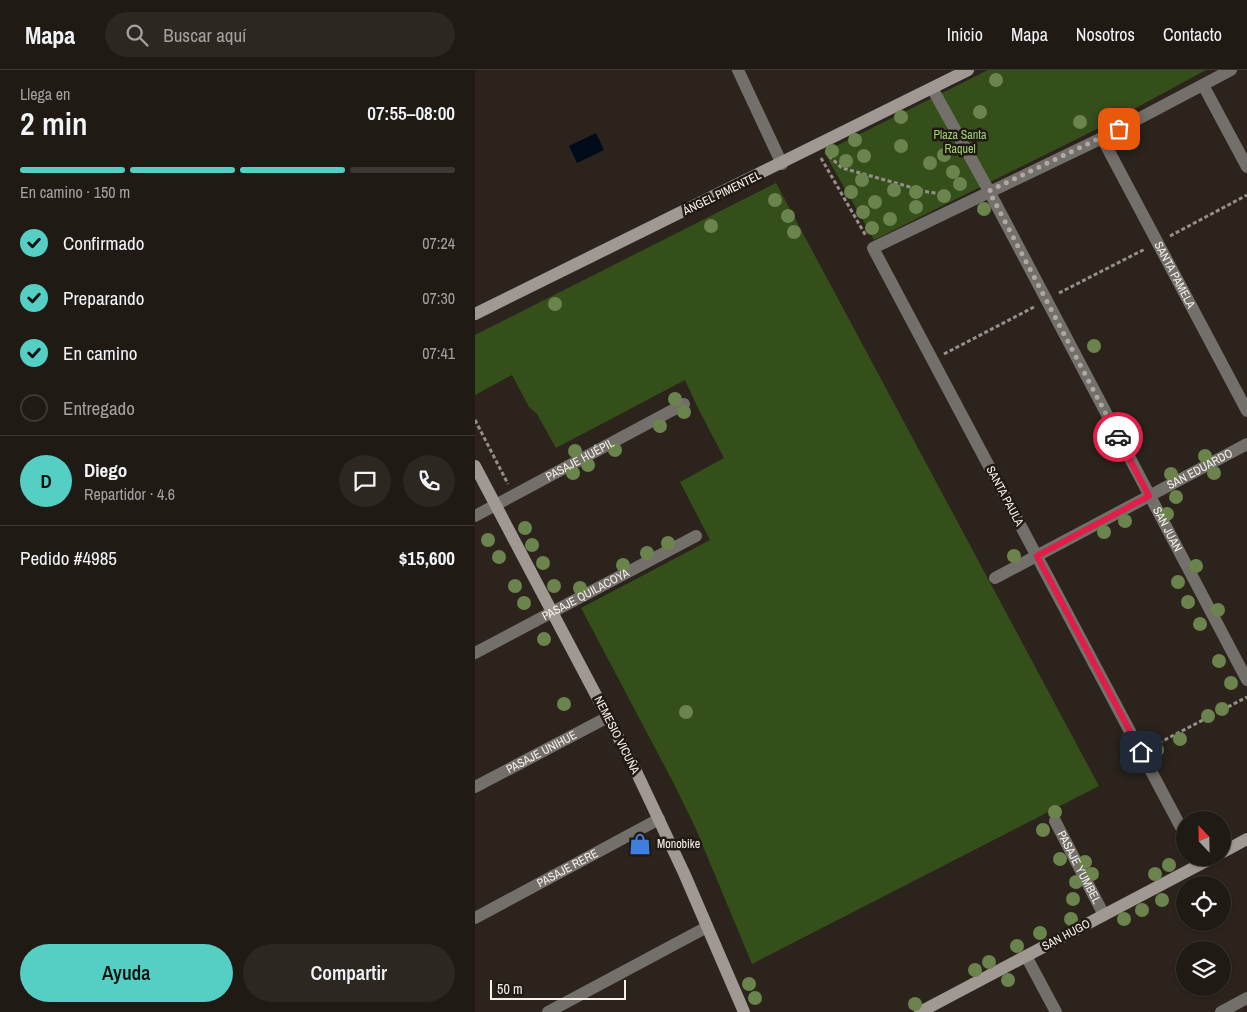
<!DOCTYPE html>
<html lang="es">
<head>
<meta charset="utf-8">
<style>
	body { margin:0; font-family:"Archivo Narrow",sans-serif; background:#2d2722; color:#f1f3f6; height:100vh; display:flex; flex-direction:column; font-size:19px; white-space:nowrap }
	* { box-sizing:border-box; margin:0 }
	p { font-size:16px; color:#a2a1a0 }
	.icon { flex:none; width:28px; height:28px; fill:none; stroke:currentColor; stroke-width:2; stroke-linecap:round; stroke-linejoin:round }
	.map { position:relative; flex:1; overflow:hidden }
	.panel { display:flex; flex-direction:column; background:#201a15; width:475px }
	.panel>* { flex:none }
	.needle { width:32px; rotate:338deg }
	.fabs { position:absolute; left:701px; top:741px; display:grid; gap:10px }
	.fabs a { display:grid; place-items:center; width:55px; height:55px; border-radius:50%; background:#201a15; box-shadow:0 1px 4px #0004,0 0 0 1px #3d3834; font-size:25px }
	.scale { position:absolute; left:15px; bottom:12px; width:136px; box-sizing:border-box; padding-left:5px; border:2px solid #f7f1ec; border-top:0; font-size:14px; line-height:18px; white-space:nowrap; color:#f7f1ec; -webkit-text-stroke:4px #211913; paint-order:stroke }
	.pin { position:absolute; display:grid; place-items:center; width:42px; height:42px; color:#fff; margin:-21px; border-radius:10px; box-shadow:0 2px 8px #0006 }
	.courier { position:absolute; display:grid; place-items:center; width:50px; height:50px; margin:-25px; border:4px solid #e11d48; border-radius:50%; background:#fff; color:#222; box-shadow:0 1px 6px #0007 }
	.headline em { font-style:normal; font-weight:600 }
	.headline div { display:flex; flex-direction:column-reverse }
	.headline { display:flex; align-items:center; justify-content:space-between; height:85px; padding:0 20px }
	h1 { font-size:32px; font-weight:600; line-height:38px }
	.bar { display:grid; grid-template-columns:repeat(4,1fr); gap:8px 5px; align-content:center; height:60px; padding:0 20px }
	.bar i { height:6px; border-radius:4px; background:#3d3834 }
	.bar .on { background:#55cec4 }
	.bar p { grid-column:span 4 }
	.line { display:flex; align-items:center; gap:12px; padding:0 20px; border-top:1px solid #3d3834 }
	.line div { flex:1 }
	.round { display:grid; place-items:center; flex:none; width:52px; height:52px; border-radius:26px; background:#2d2722 }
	ol { padding:0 20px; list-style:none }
	li { display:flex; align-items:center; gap:15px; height:55px }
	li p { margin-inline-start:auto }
	li .icon { padding:5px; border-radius:50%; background:#55cec4; color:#111; stroke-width:4 }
	li:last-child { color:#a2a1a0 }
	li i { width:28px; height:28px; border:2px solid #3d3834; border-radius:50% }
	.button { display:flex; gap:10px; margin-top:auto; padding:10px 20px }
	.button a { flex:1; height:58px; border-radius:30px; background:#55cec4; color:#111; font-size:20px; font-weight:600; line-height:58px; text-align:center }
	.button a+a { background:#2d2722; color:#f1f3f6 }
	header { display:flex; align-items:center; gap:30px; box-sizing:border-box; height:70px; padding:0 25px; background:#201a15; border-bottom:1px solid #3d3834 }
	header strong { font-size:24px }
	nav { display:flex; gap:28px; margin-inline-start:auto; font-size:18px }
	.search { width:350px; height:45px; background:#2d2722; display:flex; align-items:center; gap:12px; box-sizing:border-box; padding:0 18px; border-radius:28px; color:#a2a1a0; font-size:19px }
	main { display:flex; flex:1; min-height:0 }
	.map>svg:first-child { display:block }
	.green { fill:#354f1b }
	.water { fill:#000b1a }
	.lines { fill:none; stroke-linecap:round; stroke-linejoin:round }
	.path { stroke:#968f89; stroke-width:3; stroke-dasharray:4 2.5; stroke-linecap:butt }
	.street { stroke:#736f6b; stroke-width:12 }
	.secondary { stroke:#a09993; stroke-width:12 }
	.tree { fill:#6b834c }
	.done { stroke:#b0a9a3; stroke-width:5; stroke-dasharray:0 9 }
	.route { stroke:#e11d48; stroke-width:6 }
	.labels { text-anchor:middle; stroke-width:5; stroke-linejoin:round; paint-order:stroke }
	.park-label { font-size:12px; fill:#a0d274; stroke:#211913 }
	.street-label { font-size:12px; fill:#f7f1ec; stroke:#211913 }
	.poi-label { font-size:12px; fill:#f7f1ec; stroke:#211913; text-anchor:start }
</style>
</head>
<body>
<header>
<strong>Mapa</strong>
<div class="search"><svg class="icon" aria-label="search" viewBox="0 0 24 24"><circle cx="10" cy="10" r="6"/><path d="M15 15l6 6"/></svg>Buscar aquí</div>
<nav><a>Inicio</a><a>Mapa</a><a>Nosotros</a><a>Contacto</a></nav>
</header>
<main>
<section class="panel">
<div class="headline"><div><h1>2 min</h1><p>Llega en</p></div><em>07:55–08:00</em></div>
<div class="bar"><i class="on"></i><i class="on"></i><i class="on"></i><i></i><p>En camino · 150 m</p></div>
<ol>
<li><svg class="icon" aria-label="check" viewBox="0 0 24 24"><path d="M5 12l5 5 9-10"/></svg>Confirmado<p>07:24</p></li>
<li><svg class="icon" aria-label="check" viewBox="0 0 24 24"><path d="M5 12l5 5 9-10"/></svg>Preparando<p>07:30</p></li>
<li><svg class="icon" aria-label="check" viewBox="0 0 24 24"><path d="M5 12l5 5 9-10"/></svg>En camino<p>07:41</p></li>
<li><i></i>Entregado</li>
</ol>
<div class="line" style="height:90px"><b class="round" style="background:#55cec4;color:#111">D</b><div><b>Diego</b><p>Repartidor · 4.6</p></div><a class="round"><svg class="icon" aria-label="chat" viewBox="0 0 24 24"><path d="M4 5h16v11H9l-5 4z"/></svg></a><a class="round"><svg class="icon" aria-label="phone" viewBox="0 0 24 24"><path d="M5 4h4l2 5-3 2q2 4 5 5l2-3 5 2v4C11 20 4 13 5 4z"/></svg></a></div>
<div class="line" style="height:65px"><div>Pedido #4985</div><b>$15,600</b></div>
<div class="button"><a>Ayuda</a><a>Compartir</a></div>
</section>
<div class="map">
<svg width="772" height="942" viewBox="0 0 772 942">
	<rect width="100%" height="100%" fill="#2b231c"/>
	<!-- green -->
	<g class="green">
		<polygon points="513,0 731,0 624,58 399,170 349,82"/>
		<polygon points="301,113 624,716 277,894 220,757 198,712 106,538 235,470 205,412 249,388 223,338 210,310 81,378 62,344 54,337 37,305 0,325 0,265"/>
	</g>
	<!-- water -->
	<polygon class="water" points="121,63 129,80 102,93 94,76"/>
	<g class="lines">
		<!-- path -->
		<g class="path">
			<polyline points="354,86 367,98 453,122 474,125"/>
			<polyline points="346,88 391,166"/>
			<polyline points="695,166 772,125"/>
			<polyline points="584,223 670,179"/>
			<polyline points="469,284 559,237"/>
			<polyline points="0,350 33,414"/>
			<polyline points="678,676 772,627"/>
		</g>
		<!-- street -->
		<g class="street">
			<polyline points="263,0 307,94"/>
			<polyline points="728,15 772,97"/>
			<path id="s1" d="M457 18 514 121 772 610"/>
			<path id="s2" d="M627 68 772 341"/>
			<path id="s3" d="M0 446 209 334"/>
			<path id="s4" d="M520 508 772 374"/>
			<path id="s5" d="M0 583 221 466"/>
			<path id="s6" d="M0 717 133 647"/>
			<path id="s7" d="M580 751 629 845"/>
			<polyline points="710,765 398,178 627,68 756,0"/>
			<path id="s8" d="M0 848 184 749"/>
			<polyline points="551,886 581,942"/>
			<polyline points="73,942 232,857"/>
			<polyline points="746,942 772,928"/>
		</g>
		<!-- secondary -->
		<g class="secondary">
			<polyline points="0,244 493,0"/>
			<polyline points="0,396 159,697 209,803 269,942"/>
			<polyline points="748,782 772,769"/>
			<polyline points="445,942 737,788"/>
		</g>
	</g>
	<!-- trees -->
	<g class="tree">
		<circle cx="521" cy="10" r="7"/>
		<circle cx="505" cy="42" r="7"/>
		<circle cx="426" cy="47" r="7"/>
		<circle cx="605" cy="52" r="7"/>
		<circle cx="380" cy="70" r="7"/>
		<circle cx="426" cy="76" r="7"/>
		<circle cx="357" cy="81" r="7"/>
		<circle cx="469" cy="85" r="7"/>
		<circle cx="389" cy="86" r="7"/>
		<circle cx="371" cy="91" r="7"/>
		<circle cx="455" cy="93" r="7"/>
		<circle cx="478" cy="102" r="7"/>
		<circle cx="387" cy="110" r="7"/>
		<circle cx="485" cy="114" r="7"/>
		<circle cx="419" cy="120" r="7"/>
		<circle cx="376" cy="122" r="7"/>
		<circle cx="441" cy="122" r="7"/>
		<circle cx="469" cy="126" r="7"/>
		<circle cx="300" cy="130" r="7"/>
		<circle cx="400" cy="132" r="7"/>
		<circle cx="441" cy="137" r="7"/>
		<circle cx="509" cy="139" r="7"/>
		<circle cx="388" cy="142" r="7"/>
		<circle cx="313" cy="146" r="7"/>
		<circle cx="415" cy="149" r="7"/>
		<circle cx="236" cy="156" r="7"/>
		<circle cx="397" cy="158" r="7"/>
		<circle cx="319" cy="162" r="7"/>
		<circle cx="80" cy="234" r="7"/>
		<circle cx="619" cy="276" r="7"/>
		<circle cx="200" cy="329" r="7"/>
		<circle cx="209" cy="342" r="7"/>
		<circle cx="185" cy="356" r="7"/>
		<circle cx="140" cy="380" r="7"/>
		<circle cx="100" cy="381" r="7"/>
		<circle cx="730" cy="386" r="7"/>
		<circle cx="113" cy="395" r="7"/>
		<circle cx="98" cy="403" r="7"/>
		<circle cx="739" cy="403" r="7"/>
		<circle cx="696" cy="404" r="7"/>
		<circle cx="701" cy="427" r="7"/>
		<circle cx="692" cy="444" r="7"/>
		<circle cx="650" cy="451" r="7"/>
		<circle cx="50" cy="458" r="7"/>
		<circle cx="629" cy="462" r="7"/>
		<circle cx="13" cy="470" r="7"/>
		<circle cx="193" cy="473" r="7"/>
		<circle cx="57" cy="475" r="7"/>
		<circle cx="172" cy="483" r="7"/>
		<circle cx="539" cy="486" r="7"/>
		<circle cx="24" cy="487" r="7"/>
		<circle cx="68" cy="493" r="7"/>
		<circle cx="148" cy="495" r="7"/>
		<circle cx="721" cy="496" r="7"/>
		<circle cx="703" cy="512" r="7"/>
		<circle cx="40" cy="516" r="7"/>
		<circle cx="79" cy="516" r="7"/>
		<circle cx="105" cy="518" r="7"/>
		<circle cx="713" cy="532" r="7"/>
		<circle cx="49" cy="533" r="7"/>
		<circle cx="743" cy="540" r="7"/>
		<circle cx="725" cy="554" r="7"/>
		<circle cx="69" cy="569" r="7"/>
		<circle cx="744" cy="591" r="7"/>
		<circle cx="756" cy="613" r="7"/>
		<circle cx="89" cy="634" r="7"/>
		<circle cx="747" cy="639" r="7"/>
		<circle cx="211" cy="642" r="7"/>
		<circle cx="733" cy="646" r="7"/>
		<circle cx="705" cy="669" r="7"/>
		<circle cx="682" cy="680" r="7"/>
		<circle cx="580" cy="742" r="7"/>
		<circle cx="568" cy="760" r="7"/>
		<circle cx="585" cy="789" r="7"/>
		<circle cx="610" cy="792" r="7"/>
		<circle cx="694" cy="795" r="7"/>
		<circle cx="617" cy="804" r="7"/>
		<circle cx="680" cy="804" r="7"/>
		<circle cx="601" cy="812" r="7"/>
		<circle cx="598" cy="829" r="7"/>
		<circle cx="687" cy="830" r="7"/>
		<circle cx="667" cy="840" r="7"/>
		<circle cx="596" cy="849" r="7"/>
		<circle cx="649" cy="849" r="7"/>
		<circle cx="565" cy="863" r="7"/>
		<circle cx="542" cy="876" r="7"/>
		<circle cx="514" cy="892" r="7"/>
		<circle cx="500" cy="900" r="7"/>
		<circle cx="533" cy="910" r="7"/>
		<circle cx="274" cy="914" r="7"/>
		<circle cx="280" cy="928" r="7"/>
		<circle cx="440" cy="934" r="7"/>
	</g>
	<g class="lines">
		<!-- done -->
		<polyline class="done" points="643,367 514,121 644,59"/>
		<!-- route -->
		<polyline class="route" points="643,367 674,426 562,486 666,682"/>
	</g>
	<!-- icons -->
	<defs>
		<g id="shop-bare" transform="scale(1.725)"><path d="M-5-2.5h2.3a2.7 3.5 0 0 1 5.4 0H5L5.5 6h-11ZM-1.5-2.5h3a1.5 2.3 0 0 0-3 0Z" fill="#3f7fe0" stroke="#211913" stroke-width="2.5" paint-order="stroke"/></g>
	</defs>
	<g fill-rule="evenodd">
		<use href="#shop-bare" x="165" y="774"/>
	</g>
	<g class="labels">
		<!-- park labels -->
		<g class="park-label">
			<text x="485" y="69">Plaza Santa<tspan x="485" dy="14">Raquel</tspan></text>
		</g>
		<!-- street labels -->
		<g class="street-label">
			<text transform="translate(247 123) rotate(-26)" y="4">ÁNGEL PIMENTEL</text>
			<text dy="4" stroke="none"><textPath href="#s2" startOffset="155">SANTA PAMELA</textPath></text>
			<text dy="4" stroke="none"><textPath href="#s3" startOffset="119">PASAJE HUÉPIL</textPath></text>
			<text dy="4" stroke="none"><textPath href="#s4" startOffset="232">SAN EDUARDO</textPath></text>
			<text transform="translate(530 426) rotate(62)" y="4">SANTA PAULA</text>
			<text dy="4" stroke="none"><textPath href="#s1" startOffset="500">SAN JUAN</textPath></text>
			<text dy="4" stroke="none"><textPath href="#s5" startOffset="125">PASAJE QUILACOYA</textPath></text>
			<text transform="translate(142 665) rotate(63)" y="4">NEMESIO VICUÑA</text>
			<text dy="4" stroke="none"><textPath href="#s6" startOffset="75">PASAJE UNIHUE</textPath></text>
			<text dy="4" stroke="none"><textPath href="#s7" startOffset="52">PASAJE YUMBEL</textPath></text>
			<text dy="4" stroke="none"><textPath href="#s8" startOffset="105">PASAJE RERE</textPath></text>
			<text transform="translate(591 865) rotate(-28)" y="4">SAN HUGO</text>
		</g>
		<!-- poi labels -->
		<g class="poi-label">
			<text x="182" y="778">Monobike</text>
		</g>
	</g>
</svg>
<div class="fabs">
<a><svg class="needle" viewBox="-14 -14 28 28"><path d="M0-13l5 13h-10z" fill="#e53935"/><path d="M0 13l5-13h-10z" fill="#a2a1a0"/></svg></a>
<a><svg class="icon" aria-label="locate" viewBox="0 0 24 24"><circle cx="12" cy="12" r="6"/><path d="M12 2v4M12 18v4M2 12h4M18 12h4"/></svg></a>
<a><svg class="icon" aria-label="layers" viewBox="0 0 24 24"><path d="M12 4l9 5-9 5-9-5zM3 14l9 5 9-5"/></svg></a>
</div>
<div class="scale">50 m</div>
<div class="pin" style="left:644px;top:59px;background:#ea580c"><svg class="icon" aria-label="bag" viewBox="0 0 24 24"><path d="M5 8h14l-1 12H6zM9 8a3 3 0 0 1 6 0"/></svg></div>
<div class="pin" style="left:666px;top:682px;background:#1f2937"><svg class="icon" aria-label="home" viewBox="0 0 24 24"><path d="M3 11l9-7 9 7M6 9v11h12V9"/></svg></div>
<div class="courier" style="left:643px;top:367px"><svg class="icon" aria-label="car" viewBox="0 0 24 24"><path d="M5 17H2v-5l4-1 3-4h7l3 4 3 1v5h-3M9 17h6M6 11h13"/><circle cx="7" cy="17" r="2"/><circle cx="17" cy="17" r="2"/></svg></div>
</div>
</main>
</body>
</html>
